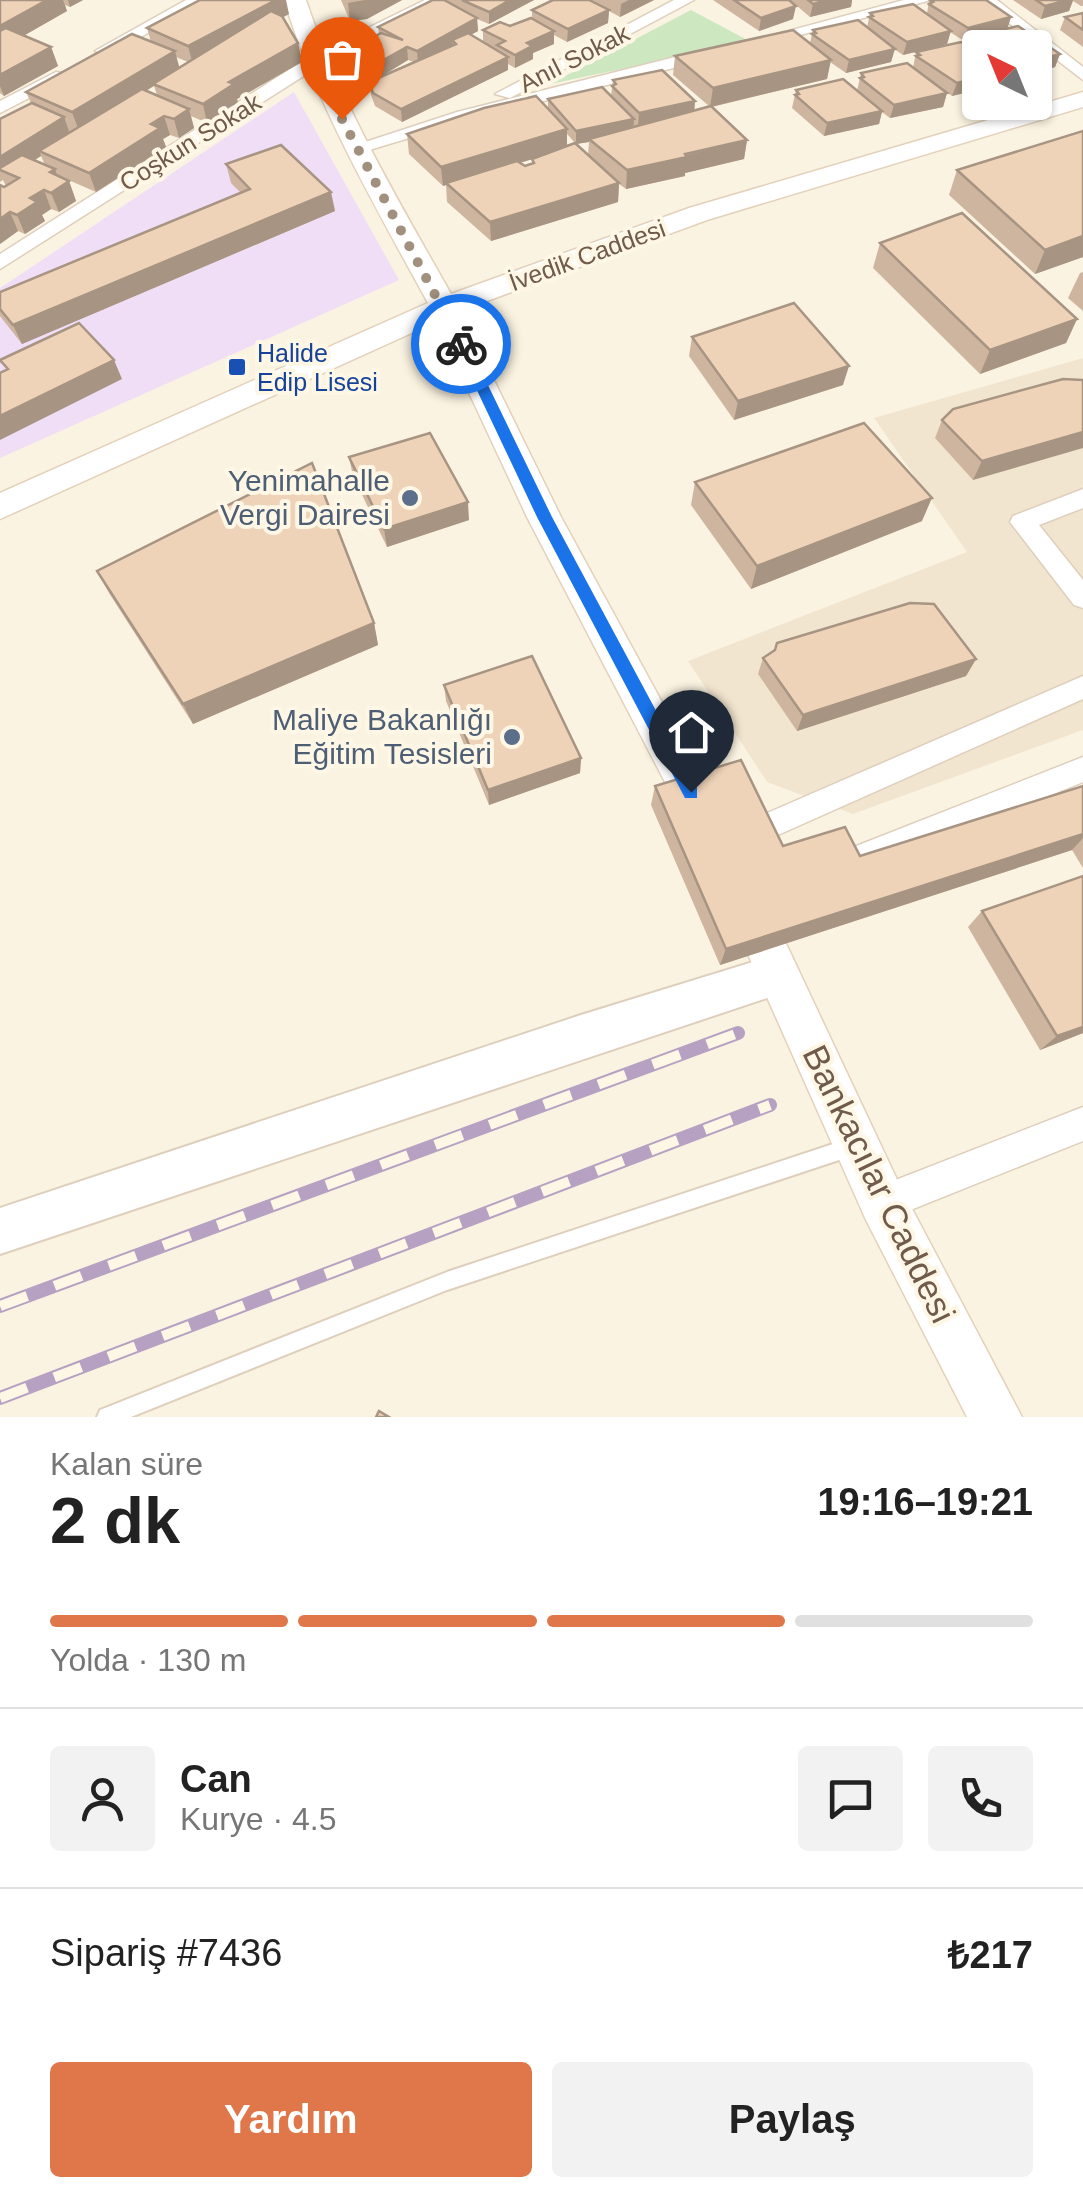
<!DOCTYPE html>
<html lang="tr">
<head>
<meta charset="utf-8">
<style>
	body { margin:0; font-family:Helvetica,sans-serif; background:#f2f2f2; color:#222; height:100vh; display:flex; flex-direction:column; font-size:38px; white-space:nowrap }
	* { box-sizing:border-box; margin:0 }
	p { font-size:32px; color:#767676 }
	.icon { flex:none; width:55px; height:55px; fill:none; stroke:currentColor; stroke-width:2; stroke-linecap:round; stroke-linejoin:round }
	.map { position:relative; height:1417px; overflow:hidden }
	.sheet { display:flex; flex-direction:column; background:#fff; flex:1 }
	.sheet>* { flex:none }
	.needle { width:65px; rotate:317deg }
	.tools { position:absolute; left:962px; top:30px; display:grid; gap:20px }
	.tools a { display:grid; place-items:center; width:90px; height:90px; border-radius:10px; background:#fff; box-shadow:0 2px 8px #0004; font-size:50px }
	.pin { position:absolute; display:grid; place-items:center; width:85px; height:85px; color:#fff; margin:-102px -42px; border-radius:50% 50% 50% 0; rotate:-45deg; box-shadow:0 0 10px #0007 }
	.pin .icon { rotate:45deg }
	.courier { position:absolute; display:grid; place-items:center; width:100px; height:100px; margin:-50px; border:8px solid #1a73e8; border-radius:50%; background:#fff; color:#222; box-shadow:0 2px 12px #0007 }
	.summary em { font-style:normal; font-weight:600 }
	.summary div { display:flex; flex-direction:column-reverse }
	.summary { display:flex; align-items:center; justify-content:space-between; height:170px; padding:0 50px }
	h1 { font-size:65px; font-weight:600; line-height:75px }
	.bar { display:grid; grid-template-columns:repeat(4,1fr); gap:15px 10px; align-content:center; height:120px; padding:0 50px }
	.bar i { height:12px; border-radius:8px; background:#e0e0e0 }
	.bar .active { background:#e0774a }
	.bar p { grid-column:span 4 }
	.line { display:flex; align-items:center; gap:25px; padding:0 50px; border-top:2px solid #e0e0e0 }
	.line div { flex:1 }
	.round { display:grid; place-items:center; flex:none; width:105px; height:105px; border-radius:10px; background:#f2f2f2 }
	.button { display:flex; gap:20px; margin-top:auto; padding:20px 50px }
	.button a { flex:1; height:115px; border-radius:10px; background:#e0774a; color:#fff; font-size:40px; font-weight:600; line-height:115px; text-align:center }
	.button a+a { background:#f2f2f2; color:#222 }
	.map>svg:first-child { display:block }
	.residential { fill:#f2e5cf }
	.education { fill:#f0def7 }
	.green { fill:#cde7c0 }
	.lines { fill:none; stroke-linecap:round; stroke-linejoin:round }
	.service-casing { stroke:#decfbd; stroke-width:4 }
	.minor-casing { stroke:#decfbd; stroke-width:3 }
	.tertiary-casing { stroke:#decfbd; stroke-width:4 }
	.secondary-casing { stroke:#e3d1bb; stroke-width:3 }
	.service { fill:#fff; fill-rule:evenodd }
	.minor { fill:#fff; fill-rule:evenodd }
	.tertiary { fill:#fff; fill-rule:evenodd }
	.secondary { fill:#fff; fill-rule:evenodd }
	.rail-casing { stroke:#b6a1c3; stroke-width:14 }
	.rail { stroke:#fef7e6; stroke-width:10; stroke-dasharray:29; stroke-linecap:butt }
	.wall { fill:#ceb59f; fill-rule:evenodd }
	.shaded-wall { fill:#a79482 }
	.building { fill:#efd3b9; stroke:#a79482; stroke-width:2.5 }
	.route { fill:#1a73e8 }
	.done { stroke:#a1907e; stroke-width:10; stroke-dasharray:0 18 }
	.transit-dot { fill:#1a4fb4; stroke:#fef7e6; stroke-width:4 }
	.service-dot { fill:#5c6f8a; stroke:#fef7e6; stroke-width:4 }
	.labels { text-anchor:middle; stroke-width:8; stroke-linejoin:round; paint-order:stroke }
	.far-street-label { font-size:25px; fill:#705a49; stroke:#fef7e6 }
	.far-transit-label { font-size:25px; fill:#164399; stroke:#fef7e6; text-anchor:start }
	.service-label { font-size:30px; fill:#4e5e75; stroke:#fef7e6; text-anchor:end }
	.near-street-label { font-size:35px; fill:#705a49; stroke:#fef7e6 }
</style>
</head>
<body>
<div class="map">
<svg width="1083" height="1417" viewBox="0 0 1083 1417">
	<rect width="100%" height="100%" fill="#fbf3e1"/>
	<!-- residential -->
	<polygon class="residential" points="1083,358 1083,730 853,814 767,782 688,661 967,552 874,418"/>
	<!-- education -->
	<polygon class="education" points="294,92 399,280 0,458 0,288"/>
	<!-- green -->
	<polygon class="green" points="691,10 751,42 550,84"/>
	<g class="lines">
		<!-- service casing -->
		<g class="service-casing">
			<polygon id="service" points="851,1138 857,1141 860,1147 857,1153 851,1156 447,1290 131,1417 97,1417 100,1410 447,1272"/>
		</g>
		<!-- minor casing -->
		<g class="minor-casing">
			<g id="minor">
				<polygon points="186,0 206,0 109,55 95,51"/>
				<polygon points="425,0 445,0 321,65 0,269 0,254 309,57"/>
				<polygon points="674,0 694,0 510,98 495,94"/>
				<polygon points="904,0 931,0 763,45 755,40"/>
				<polygon points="979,0 997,0 1083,67 1083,80"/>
				<polygon points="707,49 713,50 713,58 469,120 356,154 347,148 457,112"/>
				<polygon points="56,72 62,73 62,81 0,113 0,101"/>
				<polygon points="1083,489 1083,508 1039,525 1083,580 1083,608 1074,605 1010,522 1013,516"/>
				<polygon points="1083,676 1083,699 769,839 759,843 749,839 744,830 749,821"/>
				<polygon points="1083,757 1083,782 857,874 846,870 842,860 846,850"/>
				<polygon points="1083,1107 1083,1141 883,1221 870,1216 865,1203 870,1190"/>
			</g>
		</g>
		<!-- tertiary casing -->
		<g class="tertiary-casing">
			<polygon id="tertiary" points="779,954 793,960 799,974 793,988 779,994 0,1254 0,1208 581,1015"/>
		</g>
		<!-- secondary casing -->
		<g class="secondary-casing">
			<g id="secondary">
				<path d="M284 0H306C341 105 397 198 451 294L689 208 1083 92V107L707 220 460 311 561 517 705 781 711 793 705 805 691 810 677 805 527 517 436 322 0 519V493L428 303C374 204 318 108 284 0Z"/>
				<polygon points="767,929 782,935 900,1186 1022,1417 967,1417 866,1220 746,950 752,935"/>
			</g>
		</g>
		<!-- service -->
		<use href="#service" class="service"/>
		<!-- minor -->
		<use href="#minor" class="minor"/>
		<!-- tertiary -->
		<use href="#tertiary" class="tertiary"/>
		<!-- secondary -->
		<use href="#secondary" class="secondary"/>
		<!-- rail casing -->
		<g class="rail-casing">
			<g id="rail">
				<polyline points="0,1306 738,1033"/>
				<polyline points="0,1398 770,1105"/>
			</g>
		</g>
		<!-- rail -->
		<use href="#rail" class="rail"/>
	</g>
	<!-- wall -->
	<g class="wall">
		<polygon points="0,0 83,0 70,7 65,5 67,11 23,36 51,47 58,66 4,96 0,93"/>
		<polygon points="341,0 402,0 367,19 350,21"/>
		<polygon points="433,0 534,0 489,24 477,19 478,31 471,35 483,42 483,30 510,26 532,18 532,10 553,0 654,0 620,17 609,11 608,23 567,42 554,35 554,44 533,53 533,59 515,68 508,64 508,70 402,122 375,106 371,95 369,82 414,62 408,60 382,76 354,62 352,49 379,34 378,27"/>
		<polygon points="713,0 789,0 793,19 759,31"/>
		<polygon points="790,0 852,0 851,7 810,17"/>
		<path d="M929 0H986L1011 17 1007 28 1018 26 1060 54 1055 67 1035 73V48H980V89L952 96 939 87 947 93 943 107 890 118 882 112 879 124 824 136 792 108 796 90 843 79 857 91 861 73 907 63 913 68 916 52 903 55 894 49 891 62 846 73 830 62 827 79 712 107 747 140 744 159 685 173V176L626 189 619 184 618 202 491 241 447 202 446 185 443 186 409 154 407 134 484 108 536 96 548 109V99L602 87 611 96 613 80 662 70 695 101 694 111 709 106 673 75 675 56 793 30 810 43 813 30 858 20 867 28 870 13 913 4 927 14ZM950 32 964 41 974 38 971 49 961 42 929 49 947 44ZM567 134 576 144 589 142 588 155 575 143 567 146ZM532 159V164L525 166 520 163Z"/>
		<polygon points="1013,0 1083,0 1083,6 1081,6 1073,1 1069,11 1041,19"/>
		<polygon points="1083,13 1083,47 1060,30 1065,17"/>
		<path d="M289 14 283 17 298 43 302 62 237 99 238 103 207 123 191 116 194 128 179 138 170 135 163 139 166 147 96 192 57 175 69 181 76 201 59 212 51 209 42 215 45 221 25 234 18 231 0 244 4 187 6 186 3 180 0 182V119L31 103 26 92 151 42 147 28ZM176 57 188 62 179 68ZM154 86 157 95 146 91ZM41 156 45 165 34 160Z"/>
		<polygon points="226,164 335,211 22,344 0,316 0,292 241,193 231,183"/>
		<polygon points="957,170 1083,257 1035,274 949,195"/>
		<polygon points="880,243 1077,319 1066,343 980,374 873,268"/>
		<polygon points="1083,272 1083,311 1068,298 1080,273"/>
		<polygon points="692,337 843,385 734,420 689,356"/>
		<polygon points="1063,379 973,480 935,438 942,420"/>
		<polygon points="349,457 469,520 387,547 353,476"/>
		<polygon points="695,482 922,521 751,589 691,505"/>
		<polygon points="97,571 374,623 378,645 193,724 109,593"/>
		<polygon points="763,658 976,659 966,676 797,731 758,674"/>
		<polygon points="444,685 581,758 580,773 489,805 446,701"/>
		<polygon points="655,786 783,846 860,856 1083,786 1083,868 1072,850 720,965 651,805"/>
		<polygon points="1083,876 1083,1033 1040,1050 968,927 982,911"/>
	</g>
	<!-- shaded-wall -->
	<g class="shaded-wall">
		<polygon points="47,0 63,0 67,11 4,47 0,36 0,26"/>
		<polygon points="68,0 83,0 70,7"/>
		<polygon points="276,0 286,0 289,14 193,65 188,46"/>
		<polygon points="365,0 402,0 367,19 350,21 348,3"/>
		<polygon points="510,0 534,0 489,24 489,12"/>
		<polygon points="629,0 654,0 620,17 621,4"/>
		<polygon points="829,0 852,0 851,7 810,17 813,4"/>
		<polygon points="1068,0 1073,0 1069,11 1041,19 1045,6"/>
		<polygon points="796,6 793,19 759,31 761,18"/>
		<polygon points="609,10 608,23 567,42 568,29"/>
		<polygon points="1011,17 1007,30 975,36 974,38 964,41 968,28"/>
		<polygon points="477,18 478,31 455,43 452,40 453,45 418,64 417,51"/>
		<polygon points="554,31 554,44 533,53 533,59 515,68 515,55 527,43"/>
		<polygon points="951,31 947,44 903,55 907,42"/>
		<polygon points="298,43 302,62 237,99 238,103 207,123 203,104 229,82"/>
		<polygon points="51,47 58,66 4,96 0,86 0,75"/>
		<polygon points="407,47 408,60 382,76 380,62"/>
		<polygon points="895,49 891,62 846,73 849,60"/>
		<polygon points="175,51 180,70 79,131 72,112"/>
		<polygon points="1060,54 1055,67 1035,73 1035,61"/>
		<polygon points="508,57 508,70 402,122 401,109"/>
		<polygon points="831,60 827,79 710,107 713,88"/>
		<polygon points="980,77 980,89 952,96 957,83"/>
		<polygon points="947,93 943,107 890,118 894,105"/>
		<polygon points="695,101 694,114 638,126 639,113"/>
		<polygon points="189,109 194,128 179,138 174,119"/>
		<polygon points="882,111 879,124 824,136 827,123"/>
		<polygon points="164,116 170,135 163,139 166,147 96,192 89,173"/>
		<polygon points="64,117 71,137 39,151 41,156 11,175 0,170 0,157"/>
		<polygon points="634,119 633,132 589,139 589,142 576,144 576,131"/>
		<polygon points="567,129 567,149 448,184 446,183 446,185 443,186 441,167"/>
		<polygon points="747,140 744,159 685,173 685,176 626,189 627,170"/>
		<polygon points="55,169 61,186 69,181 76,201 59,212 51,193 50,172"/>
		<polygon points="619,183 618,202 491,241 490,222"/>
		<polygon points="44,190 51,209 42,215 45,221 25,234 17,215 30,198"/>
		<polygon points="331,192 335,211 22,344 13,325"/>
		<polygon points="10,212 18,231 0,244 0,219"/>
		<polygon points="1083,236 1083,257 1035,274 1045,250"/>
		<polygon points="1077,319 1066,343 980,374 990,350"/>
		<polygon points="114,360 122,379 0,440 0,416"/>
		<polygon points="849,366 843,385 734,420 738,401"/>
		<polygon points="1083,432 1083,448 973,480 982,461"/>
		<polygon points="932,498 922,521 751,589 757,566"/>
		<polygon points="468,502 469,520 387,547 384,529"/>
		<polygon points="374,623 378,645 193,724 183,704"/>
		<polygon points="976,659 966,676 797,731 803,715"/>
		<polygon points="581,758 580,773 489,805 488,790"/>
		<polygon points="1083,834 1083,838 1072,850 720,965 726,949"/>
		<polygon points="1083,1027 1083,1033 1040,1050 1057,1036"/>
	</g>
	<!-- building -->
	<g class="building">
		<polygon points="0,0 47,0 0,26"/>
		<polygon points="200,0 276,0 188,46 147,28"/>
		<polygon points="433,0 444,0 477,18 417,51 407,47 380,62 352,49 381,33 403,40 378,27"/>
		<polygon points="462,0 510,0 489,12"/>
		<polygon points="553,0 589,0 609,10 568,29 532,10"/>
		<polygon points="734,0 789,0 796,6 761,18"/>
		<polygon points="808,0 829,0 813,4"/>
		<polygon points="930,0 986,0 1011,17 968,28 929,4 933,2"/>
		<polygon points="1036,0 1068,0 1045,6"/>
		<polygon points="913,4 951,31 907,42 869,17 873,16 870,13"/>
		<polygon points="271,11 282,16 298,43 229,82 234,84 203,104 153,84"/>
		<polygon points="1083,13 1083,30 1065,17"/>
		<polygon points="531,18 554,31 527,43 532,46 515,55 497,45 505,41 483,30 500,22 510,26"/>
		<polygon points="858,20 895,49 849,60 812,34 816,33 813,30"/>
		<polygon points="1018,26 1060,54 1035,61 1035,48 986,48 975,40 978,39 975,36"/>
		<polygon points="6,28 51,47 0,75 0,31"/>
		<polygon points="793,30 831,60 713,88 675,56"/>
		<polygon points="468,33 508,57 401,109 373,93 369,82 456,44 452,40"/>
		<polygon points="132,34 175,51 72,112 26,92"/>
		<polygon points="961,42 980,55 980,77 957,83 916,56 920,55 916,52"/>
		<polygon points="907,63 947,93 894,105 860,78 864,77 861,73"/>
		<polygon points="662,70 695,101 639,113 612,86 616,84 613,80"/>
		<polygon points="843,79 882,111 827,123 795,95 799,94 796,90"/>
		<polygon points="602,87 634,119 576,131 548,99"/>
		<polygon points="142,89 189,109 174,119 164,116 151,124 160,128 89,173 39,151"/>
		<polygon points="536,96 567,129 441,167 407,134 484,108"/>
		<polygon points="32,103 64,117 0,157 0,119"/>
		<polygon points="711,106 747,140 685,154 687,157 627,170 589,139"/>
		<polygon points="1083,131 1083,236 1045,250 957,170"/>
		<polygon points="575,143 619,183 490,222 446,183 517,161 525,166 534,163 532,159"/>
		<polygon points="281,145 331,192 13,325 0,309 0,292 250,189 226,164"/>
		<polygon points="22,155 55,169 50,172 69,181 51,193 44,190 30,198 37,202 17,215 10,212 0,219 0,185 4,187 19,178 0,170 0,168"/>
		<polygon points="962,213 1077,319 990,350 880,243"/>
		<polygon points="794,303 849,366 738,401 692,337"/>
		<polygon points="79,323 114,360 0,416 0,373 8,369 0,360"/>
		<polygon points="1063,379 1083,380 1083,432 982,461 942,420 953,409"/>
		<polygon points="864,423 932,498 757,566 695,482"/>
		<polygon points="430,433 468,502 384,529 349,457"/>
		<polygon points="312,463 374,623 183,704 97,571"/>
		<polygon points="910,603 934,604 976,659 803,715 763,658 775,650 777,643"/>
		<polygon points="532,656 581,758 488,790 444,685"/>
		<polygon points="741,760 783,846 845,827 860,856 1083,786 1083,834 726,949 655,786"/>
		<polygon points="1083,876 1083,1027 1057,1036 982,911"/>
		<polygon points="379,1411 389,1417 376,1417"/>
	</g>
	<!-- route -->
	<polygon class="route" points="461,340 468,344 552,517 697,787 697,798 685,798 537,517 455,344"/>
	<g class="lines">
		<!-- done -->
		<polyline class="done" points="342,119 461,344"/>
	</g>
	<!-- markers -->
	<rect class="transit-dot" x="227" y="357" width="20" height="20" rx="5"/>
	<g class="service-dot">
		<circle cx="410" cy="498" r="10"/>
		<circle cx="512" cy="737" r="10"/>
	</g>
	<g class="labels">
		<!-- far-street labels -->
		<g class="far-street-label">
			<text transform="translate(574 58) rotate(-27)" y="9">Anıl Sokak</text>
			<text transform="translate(190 142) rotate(-32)" y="9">Coşkun Sokak</text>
			<text transform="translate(587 255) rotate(-20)" y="9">İvedik Caddesi</text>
		</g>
		<!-- far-transit labels -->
		<g class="far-transit-label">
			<text x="257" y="362">Halide<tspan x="257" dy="29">Edip Lisesi</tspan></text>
		</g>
		<!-- service labels -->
		<g class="service-label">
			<text x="390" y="491">Yenimahalle<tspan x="390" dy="34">Vergi Dairesi</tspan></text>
			<text x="492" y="730">Maliye Bakanlığı<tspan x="492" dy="34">Eğitim Tesisleri</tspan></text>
		</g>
		<!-- near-street labels -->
		<g class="near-street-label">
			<text transform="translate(879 1184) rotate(64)" y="12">Bankacılar Caddesi</text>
		</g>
	</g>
</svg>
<div class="tools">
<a><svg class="needle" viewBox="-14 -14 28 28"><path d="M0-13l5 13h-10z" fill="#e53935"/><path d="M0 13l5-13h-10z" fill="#767676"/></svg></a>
</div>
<div class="pin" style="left:342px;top:119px;background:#ea580c"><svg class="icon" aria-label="bag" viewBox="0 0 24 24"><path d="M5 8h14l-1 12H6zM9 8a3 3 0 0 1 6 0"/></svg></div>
<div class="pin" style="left:691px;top:792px;background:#1f2937"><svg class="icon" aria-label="home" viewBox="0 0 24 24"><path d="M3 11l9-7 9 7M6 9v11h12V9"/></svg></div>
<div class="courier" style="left:461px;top:344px"><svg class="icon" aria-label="bike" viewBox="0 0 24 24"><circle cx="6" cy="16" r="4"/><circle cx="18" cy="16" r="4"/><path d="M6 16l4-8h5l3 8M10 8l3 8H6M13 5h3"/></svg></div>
</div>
<section class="sheet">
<div class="summary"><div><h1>2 dk</h1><p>Kalan süre</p></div><em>19:16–19:21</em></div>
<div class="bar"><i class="active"></i><i class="active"></i><i class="active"></i><i></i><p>Yolda · 130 m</p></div>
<div class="line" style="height:180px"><a class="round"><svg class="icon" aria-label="person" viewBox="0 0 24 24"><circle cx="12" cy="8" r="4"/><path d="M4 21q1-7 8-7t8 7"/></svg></a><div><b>Can</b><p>Kurye · 4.5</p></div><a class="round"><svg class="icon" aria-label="chat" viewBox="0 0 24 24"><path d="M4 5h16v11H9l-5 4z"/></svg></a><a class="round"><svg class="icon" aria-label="phone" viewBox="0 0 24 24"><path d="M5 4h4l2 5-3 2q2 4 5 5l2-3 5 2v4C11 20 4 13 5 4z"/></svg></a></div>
<div class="line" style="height:130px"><div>Sipariş #7436</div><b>₺217</b></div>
<div class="button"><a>Yardım</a><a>Paylaş</a></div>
</section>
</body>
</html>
